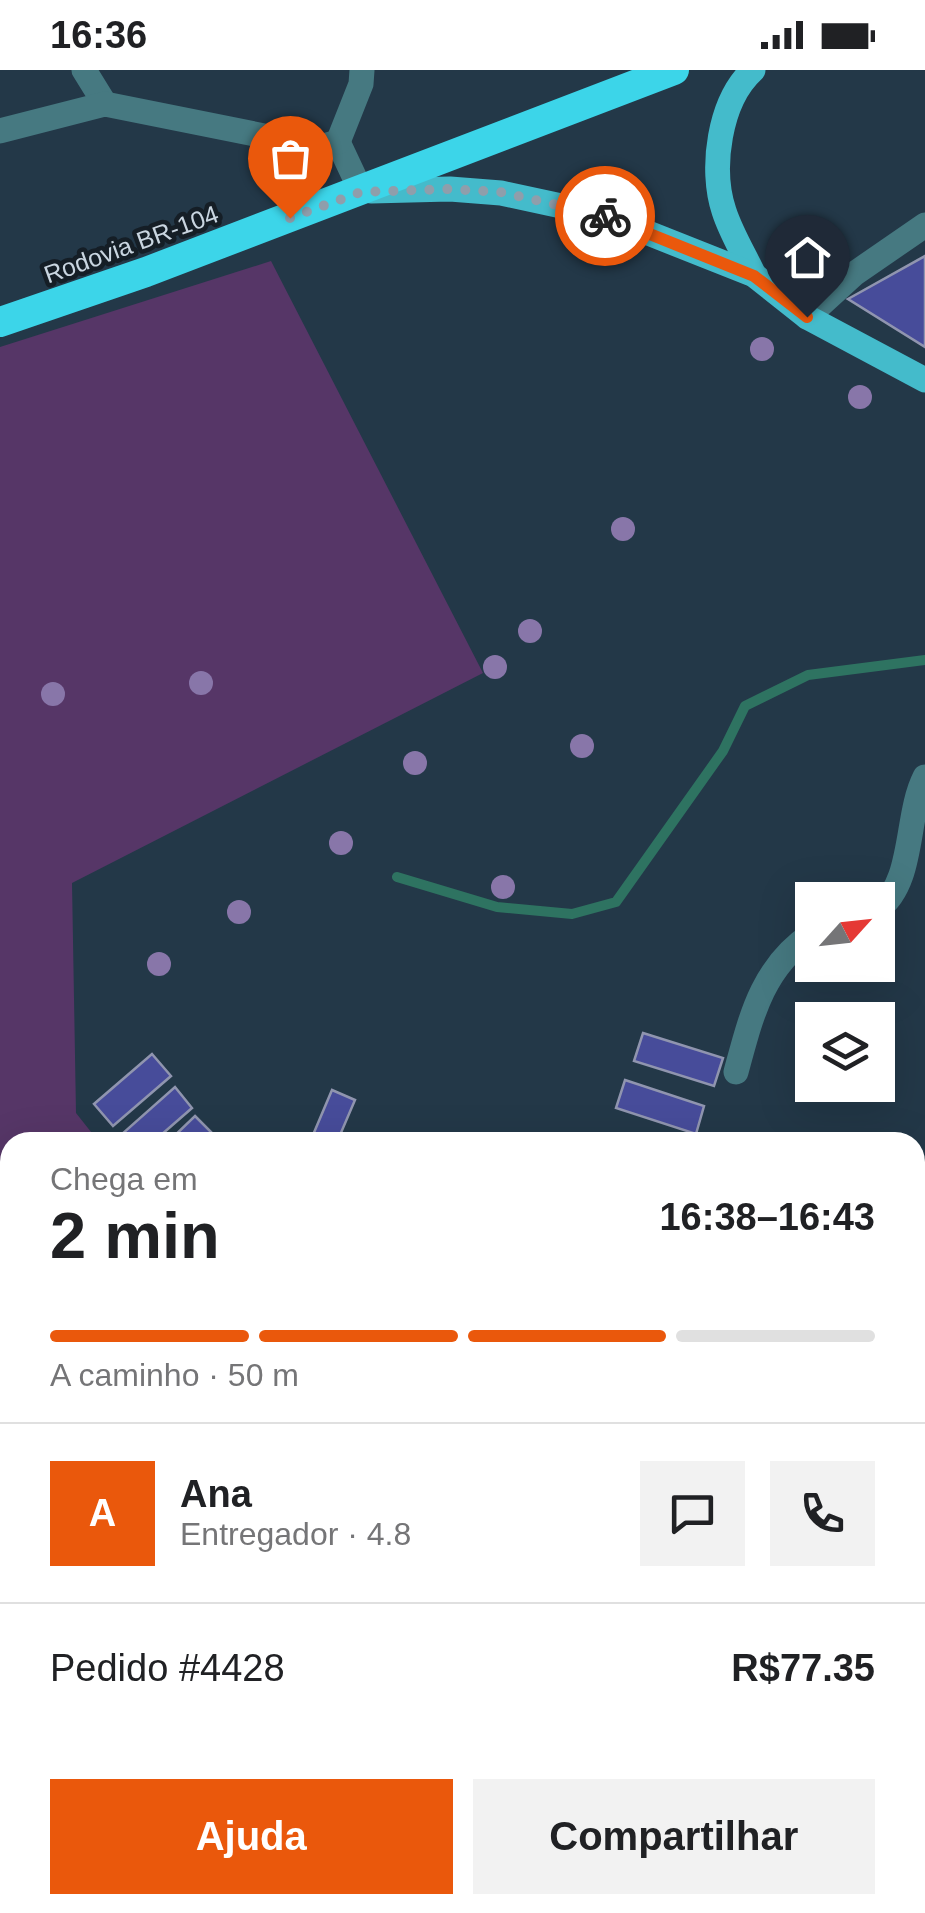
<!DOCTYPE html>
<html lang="pt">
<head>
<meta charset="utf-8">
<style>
	body { margin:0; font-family:Arial,sans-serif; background:#f2f2f2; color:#202124; height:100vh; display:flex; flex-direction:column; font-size:38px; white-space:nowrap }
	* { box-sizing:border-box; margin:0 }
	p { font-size:32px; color:#757577 }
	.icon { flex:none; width:55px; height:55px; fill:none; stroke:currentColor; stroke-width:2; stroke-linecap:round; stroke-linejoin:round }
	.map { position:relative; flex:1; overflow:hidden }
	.panel { position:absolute; left:0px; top:1062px; width:925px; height:782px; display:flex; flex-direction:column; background:#fff; border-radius:30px 30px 0 0; box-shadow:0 10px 40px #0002 }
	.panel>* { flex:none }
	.needle { width:65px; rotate:63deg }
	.buttons { position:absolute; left:795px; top:812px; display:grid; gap:20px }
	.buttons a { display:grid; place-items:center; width:100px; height:100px; border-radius:0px; background:#fff; box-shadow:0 10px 40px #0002; font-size:50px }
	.pin { position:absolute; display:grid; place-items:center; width:85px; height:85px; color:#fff; margin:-102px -42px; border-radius:50% 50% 50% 0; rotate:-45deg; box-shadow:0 0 10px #0007 }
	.pin .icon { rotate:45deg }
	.courier { position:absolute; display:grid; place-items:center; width:100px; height:100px; margin:-50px; border:8px solid #ea580c; border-radius:50%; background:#fff; color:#222; box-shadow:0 2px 12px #0007 }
	.headline em { font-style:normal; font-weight:600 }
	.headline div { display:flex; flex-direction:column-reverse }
	.headline { display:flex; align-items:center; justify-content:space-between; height:170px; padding:0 50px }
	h1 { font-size:65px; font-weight:600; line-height:75px }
	.bar { display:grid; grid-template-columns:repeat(4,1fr); gap:15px 10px; align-content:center; height:120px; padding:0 50px }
	.bar i { height:12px; border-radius:8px; background:#e0e0e0 }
	.bar .active { background:#ea580c }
	.bar p { grid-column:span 4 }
	.line { display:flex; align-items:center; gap:25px; padding:0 50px; border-top:2px solid #e0e0e0 }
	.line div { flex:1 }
	.round { display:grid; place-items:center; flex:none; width:105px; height:105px; border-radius:0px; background:#f2f2f2 }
	.button { display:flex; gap:20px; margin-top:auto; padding:20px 50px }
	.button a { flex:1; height:115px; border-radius:0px; background:#ea580c; color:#fff; font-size:40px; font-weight:600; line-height:115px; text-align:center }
	.button a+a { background:#f2f2f2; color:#202124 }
	.status { display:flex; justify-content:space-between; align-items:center; height:70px; padding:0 50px; background:#fff; direction:ltr }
	.status svg { height:28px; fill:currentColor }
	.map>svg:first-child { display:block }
	.green { fill:#563667 }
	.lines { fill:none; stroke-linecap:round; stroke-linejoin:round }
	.stream { stroke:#2e7361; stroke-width:10 }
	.building { fill:#474c9a; stroke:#9095af; stroke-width:2.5 }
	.minor { stroke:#467981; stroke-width:25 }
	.major { stroke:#44bbcb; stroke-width:25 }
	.highway { stroke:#3cd5e9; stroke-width:30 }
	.tree { fill:#8876a9 }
	.done { stroke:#8f9eab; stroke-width:10; stroke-dasharray:0 18 }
	.route { stroke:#ea580c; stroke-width:12 }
	.labels { text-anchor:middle; stroke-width:9; stroke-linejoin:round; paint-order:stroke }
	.street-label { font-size:25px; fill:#c9d5e0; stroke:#151e26 }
</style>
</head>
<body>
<div class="status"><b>16:36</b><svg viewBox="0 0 49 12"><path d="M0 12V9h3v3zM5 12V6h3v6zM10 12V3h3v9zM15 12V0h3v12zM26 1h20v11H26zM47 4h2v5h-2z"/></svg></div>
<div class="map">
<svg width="925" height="1843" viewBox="0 0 925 1843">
	<rect width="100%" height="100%" fill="#233848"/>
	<!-- green -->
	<polygon class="green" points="271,191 483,603 72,813 76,1043 99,1072 10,1072 10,1835 325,1835 326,1843 0,1843 0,277"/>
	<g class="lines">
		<!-- stream -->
		<polyline class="stream" points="397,807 497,837 572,844 616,832 723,681 745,636 808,605 925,590"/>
	</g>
	<!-- building -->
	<g class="building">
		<polygon points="925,186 925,277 848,229"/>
		<polygon points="643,963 723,988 714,1016 634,991"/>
		<polygon points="152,984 171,1006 113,1056 94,1034"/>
		<polygon points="625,1010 704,1036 696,1064 616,1038"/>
		<polygon points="175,1017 192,1038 153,1072 129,1072 122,1064"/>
		<polygon points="332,1020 355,1030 337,1072 310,1072"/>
		<polygon points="195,1046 214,1065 207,1072 168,1072"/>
		<polygon points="915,1301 925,1304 925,1335 915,1332"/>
		<polygon points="915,1367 925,1370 925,1400 915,1397"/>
		<polygon points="915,1408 925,1412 922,1441 915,1439"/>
		<polygon points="920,1561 925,1562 925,1593 915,1590"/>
		<polygon points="915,1618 925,1622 925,1652 915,1649"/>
		<polygon points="915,1662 925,1665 925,1696 915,1693"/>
		<polygon points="915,1723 925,1726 925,1757 915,1754"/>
	</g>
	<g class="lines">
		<!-- minor -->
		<g class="minor">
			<polyline points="84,0 105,34"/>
			<polyline points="0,61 105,34 319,77 338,72 361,121"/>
			<polyline points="338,72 361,14 362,0"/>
			<polyline points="807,247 854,204 925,155"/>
			<path d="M878 839C915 812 905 746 925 707"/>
			<path d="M736 1002C751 947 762 897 812 864"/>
			<polyline points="915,1153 925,1126"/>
			<polyline points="454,1835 472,1843"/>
		</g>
		<!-- major -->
		<g class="major">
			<path d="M753 0C719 31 710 99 724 141 731 163 744 184 754 205"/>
			<polyline points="371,121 450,119 501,123 603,145 754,205 807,247 925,310"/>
		</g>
		<!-- highway -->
		<polyline class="highway" points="0,252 146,202 674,0"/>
	</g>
	<!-- trees -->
	<g class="tree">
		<circle cx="762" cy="279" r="12"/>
		<circle cx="860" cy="327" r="12"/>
		<circle cx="623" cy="459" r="12"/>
		<circle cx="530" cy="561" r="12"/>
		<circle cx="495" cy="597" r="12"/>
		<circle cx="201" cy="613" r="12"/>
		<circle cx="53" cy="624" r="12"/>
		<circle cx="582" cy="676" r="12"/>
		<circle cx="415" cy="693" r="12"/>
		<circle cx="341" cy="773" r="12"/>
		<circle cx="503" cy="817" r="12"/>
		<circle cx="239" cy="842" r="12"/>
		<circle cx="159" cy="894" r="12"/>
	</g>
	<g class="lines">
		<!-- done -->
		<polyline class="done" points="290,148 361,122 450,119 500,122 605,146"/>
		<!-- route -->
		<polyline class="route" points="605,146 754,206 807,247"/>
	</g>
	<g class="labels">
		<!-- street labels -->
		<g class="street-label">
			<text transform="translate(131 174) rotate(-20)" y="9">Rodovia BR-104</text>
		</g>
	</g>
</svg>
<div class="buttons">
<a><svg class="needle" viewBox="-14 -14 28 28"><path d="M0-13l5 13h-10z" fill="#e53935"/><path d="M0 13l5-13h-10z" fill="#757577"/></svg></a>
<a><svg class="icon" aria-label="layers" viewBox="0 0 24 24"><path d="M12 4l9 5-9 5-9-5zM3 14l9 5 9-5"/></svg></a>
</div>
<div class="pin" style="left:290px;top:148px;background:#ea580c"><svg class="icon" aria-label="bag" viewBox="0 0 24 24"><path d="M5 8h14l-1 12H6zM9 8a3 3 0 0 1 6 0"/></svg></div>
<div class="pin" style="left:807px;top:247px;background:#1f2937"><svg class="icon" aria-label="home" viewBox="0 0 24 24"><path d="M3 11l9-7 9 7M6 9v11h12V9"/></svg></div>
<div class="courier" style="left:605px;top:146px"><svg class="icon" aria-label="bike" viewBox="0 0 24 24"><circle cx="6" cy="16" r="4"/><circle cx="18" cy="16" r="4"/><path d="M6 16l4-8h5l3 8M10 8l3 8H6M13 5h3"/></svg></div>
<section class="panel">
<div class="headline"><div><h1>2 min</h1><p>Chega em</p></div><em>16:38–16:43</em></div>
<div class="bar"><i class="active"></i><i class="active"></i><i class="active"></i><i></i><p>A caminho · 50 m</p></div>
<div class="line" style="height:180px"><b class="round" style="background:#ea580c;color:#fff">A</b><div><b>Ana</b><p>Entregador · 4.8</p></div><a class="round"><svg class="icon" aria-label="chat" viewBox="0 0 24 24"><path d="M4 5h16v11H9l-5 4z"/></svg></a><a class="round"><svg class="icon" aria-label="phone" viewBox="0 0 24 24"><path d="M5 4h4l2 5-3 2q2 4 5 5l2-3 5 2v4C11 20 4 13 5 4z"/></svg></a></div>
<div class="line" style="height:130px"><div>Pedido #4428</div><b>R$77.35</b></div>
<div class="button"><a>Ajuda</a><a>Compartilhar</a></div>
</section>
</div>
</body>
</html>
